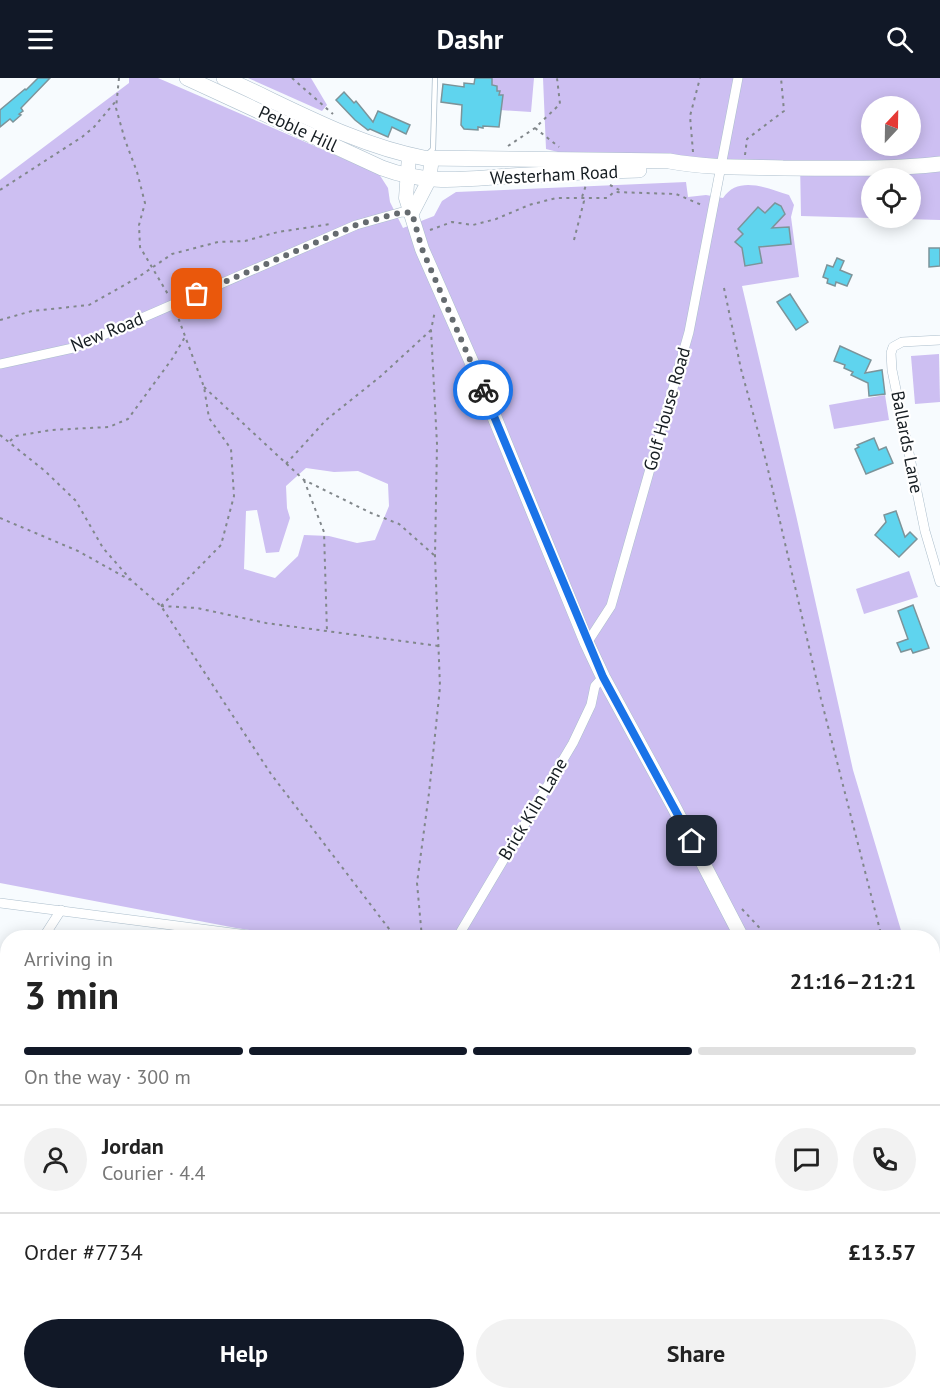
<!DOCTYPE html>
<html lang="en">
<head>
<meta charset="utf-8">
<style>
	body { margin:0; font-family:"PT Sans",sans-serif; background:#f2f2f2; color:#222; height:100vh; display:flex; flex-direction:column; font-size:22px; white-space:nowrap }
	* { box-sizing:border-box; margin:0 }
	p { font-size:20px; color:#767676 }
	.icon { flex:none; width:33px; height:33px; fill:none; stroke:currentColor; stroke-width:2; stroke-linecap:round; stroke-linejoin:round }
	.map { position:relative; flex:1; overflow:hidden }
	.drawer { position:absolute; left:0px; top:852px; width:940px; height:470px; display:flex; flex-direction:column; background:#fff; border-radius:24px 24px 0 0; box-shadow:0 3px 15px #0003 }
	.drawer>* { flex:none }
	.needle { width:39px; rotate:22deg }
	.buttons { position:absolute; left:861px; top:18px; display:grid; gap:12px }
	.buttons a { display:grid; place-items:center; width:60px; height:60px; border-radius:50%; background:#fff; box-shadow:0 3px 15px #0003; font-size:30px }
	.pin { position:absolute; display:grid; place-items:center; width:51px; height:51px; color:#fff; margin:-26px; border-radius:12px; box-shadow:0 3px 9px #0006 }
	.courier { position:absolute; display:grid; place-items:center; width:60px; height:60px; margin:-30px; border:4px solid #1a73e8; border-radius:50%; background:#fff; color:#222; box-shadow:0 2px 8px #0007 }
	.summary em { font-style:normal; font-weight:600 }
	.summary div { display:flex; flex-direction:column-reverse }
	.summary { display:flex; align-items:center; justify-content:space-between; height:102px; padding:0 24px }
	h1 { font-size:39px; font-weight:600; line-height:45px }
	.bar { display:grid; grid-template-columns:repeat(4,1fr); gap:9px 6px; align-content:center; height:72px; padding:0 24px }
	.bar i { height:8px; border-radius:4px; background:#e0e0e0 }
	.bar .active { background:#111827 }
	.bar p { grid-column:span 4 }
	.line { display:flex; align-items:center; gap:15px; padding:0 24px; border-top:2px solid #e0e0e0 }
	.line div { flex:1 }
	.round { display:grid; place-items:center; flex:none; width:63px; height:63px; border-radius:32px; background:#f2f2f2 }
	.primary-button { display:flex; gap:12px; margin-top:auto; padding:12px 24px }
	.primary-button a { flex:1; height:69px; border-radius:36px; background:#111827; color:#fff; font-size:24px; font-weight:600; line-height:69px; text-align:center }
	.primary-button a+a { background:#f2f2f2; color:#222 }
	header { display:flex; justify-content:space-between; align-items:center; height:78px; padding:0 24px; background:#111827; color:#fff; font-size:27px; font-weight:600 }
	.map>svg:first-child { display:block }
	.green { fill:#cdbff2; fill-rule:evenodd }
	.building { fill:#5fd4ee; stroke:#7c949a; stroke-width:1.5 }
	.lines { fill:none; stroke-linecap:round; stroke-linejoin:round }
	.service-casing { stroke:#acbecc; stroke-width:6 }
	.minor-casing { stroke:#acbecc; stroke-width:10 }
	.secondary-casing { stroke:#acbecc; stroke-width:15 }
	.primary-casing { stroke:#acbecc; stroke-width:16 }
	.path { stroke:#81878b; stroke-width:2; stroke-dasharray:3 4.5; stroke-linecap:butt }
	.service { stroke:#fff; stroke-width:4.5 }
	.minor { stroke:#fff; stroke-width:9 }
	.secondary { stroke:#fff; stroke-width:14 }
	.primary { stroke:#fff; stroke-width:15 }
	.done { stroke:#656b6f; stroke-width:6; stroke-dasharray:0 10.8 }
	.route { stroke:#1a73e8; stroke-width:8 }
	.labels { text-anchor:middle; stroke-width:4.5; stroke-linejoin:round; paint-order:stroke }
	.street-label { font-size:18px; fill:#161d22; stroke:#fff }
</style>
</head>
<body>
<header><svg class="icon" aria-label="menu" viewBox="0 0 24 24"><path d="M4 6h16M4 12h16M4 18h16"/></svg>Dashr<svg class="icon" aria-label="search" viewBox="0 0 24 24"><circle cx="10" cy="10" r="6"/><path d="M15 15l6 6"/></svg></header>
<div class="map">
<svg width="940" height="1321" viewBox="0 0 940 1321">
	<rect width="100%" height="100%" fill="#f7fbfe"/>
	<!-- green -->
	<g class="green">
		<path d="M129 0H158L379 96 388 110 390 124 403 150 434 138 442 123 456 114 686 104 688 119 706 117 723 120C738 97 767 110 789 117L794 127 791 139 799 199 742 208 796 437 853 692 903 859 302 860 236 850 0 805V102L129 5ZM306 390 334 394 358 393 388 406 389 428 375 462 357 465 329 458 304 457 298 478 275 500 244 491 246 433 257 432 266 475 279 474 290 440 287 430 286 408Z"/>
		<polygon points="248,0 311,0 327,27 322,33"/>
		<polygon points="492,0 534,0 531,34 500,32 503,17 499,17 499,13 497,13 497,8 492,7"/>
		<path d="M543 0H940V142L801 138 800 84 570 77 546 71ZM872 28H910V68H872ZM872 100H910V140H872Z"/>
		<polygon points="939,276 940,324 915,326 911,278"/>
		<polygon points="885,317 889,342 834,351 829,327"/>
		<polygon points="909,493 918,519 864,536 856,511"/>
		<polygon points="933,941 940,953 940,1321 556,1321 531,1314 933,1314"/>
	</g>
	<!-- building -->
	<g class="building">
		<polygon points="38,0 50,0 21,30 23,33 19,36 21,37 13,44 10,41 0,49 0,32 25,11 26,12"/>
		<polygon points="475,0 492,0 492,7 497,8 497,13 500,13 499,17 503,17 499,49 483,48 483,50 478,49 478,52 464,51 461,47 462,27 441,24 443,6 464,9 464,5 474,6"/>
		<polygon points="344,14 354,25 356,23 373,44 378,33 410,47 406,56 392,49 388,59 370,51 368,52 355,42 336,22"/>
		<polygon points="775,125 781,128 785,136 772,150 789,149 791,166 759,169 762,185 745,188 742,170 735,164 743,156 738,151 758,129 765,135"/>
		<polygon points="929,170 940,170 940,188 929,189"/>
		<polygon points="837,180 844,183 840,192 852,197 847,208 836,204 835,208 827,205 828,201 823,199 827,187 833,189"/>
		<polygon points="790,216 808,244 796,252 777,224"/>
		<polygon points="840,268 871,282 865,295 882,292 885,316 869,318 868,305 851,297 853,294 844,290 845,287 834,283"/>
		<polygon points="874,360 879,372 886,369 893,385 866,396 855,371 859,369 857,367"/>
		<polygon points="896,433 905,459 910,454 917,461 899,479 875,457 886,444 884,437"/>
		<polygon points="913,527 929,570 913,575 911,571 901,574 897,565 908,561 898,533"/>
	</g>
	<g class="lines">
		<!-- service casing -->
		<g class="service-casing">
			<polyline id="service" points="428,76 433,71 435,0"/>
		</g>
		<!-- minor casing -->
		<g class="minor-casing">
			<g id="minor">
				<polyline points="940,262 902,264 893,269 891,275 892,292 925,453 940,504"/>
				<polyline points="0,286 73,270 356,147 402,134 412,135"/>
				<polyline points="587,565 611,528 689,254 738,0"/>
				<polyline points="0,825 271,860"/>
				<polyline points="43,860 61,832"/>
				<polyline points="457,860 573,665 591,627 595,608 603,599"/>
				<polyline points="0,966 8,942"/>
				<polyline points="0,1064 7,1094 7,1115"/>
				<polyline points="581,1314 599,1321"/>
				<polyline points="348,1321 355,1314"/>
			</g>
		</g>
		<!-- secondary casing -->
		<g class="secondary-casing">
			<g id="secondary">
				<polyline points="409,78 406,120 422,171 476,294 587,565 603,599 674,729 742,860"/>
				<polyline points="412,135 429,102 432,80"/>
				<polyline points="933,1243 940,1256"/>
			</g>
		</g>
		<!-- primary casing -->
		<g class="primary-casing">
			<g id="primary">
				<path d="M187 0 382 90C427 107 463 101 510 98 553 96 596 93 639 92"/>
				<path d="M224 0C289 29 354 67 424 80L669 83C707 90 745 89 783 90 836 90 888 92 940 86"/>
			</g>
		</g>
		<!-- path -->
		<g class="path">
			<polyline points="119,0 116,30 125,62 137,94 145,125 139,147 140,169 169,218"/>
			<polyline points="292,0 333,36"/>
			<polyline points="535,50 559,69"/>
			<polyline points="508,68 535,50 560,26 557,0"/>
			<polyline points="693,74 690,38 700,0"/>
			<polyline points="745,77 747,61 784,33 781,0"/>
			<polyline points="610,107 623,114"/>
			<polyline points="0,112 82,59 94,49 116,23"/>
			<polyline points="430,152 452,144 473,147 496,141 529,127 556,120 607,120 614,114 676,116 704,128"/>
			<polyline points="574,162 584,123 582,119 586,107"/>
			<polyline points="724,210 741,291 766,383 821,621 882,860"/>
			<polyline points="0,242 32,233 89,227 137,200 172,176 218,164 245,163 278,154 331,146"/>
			<polyline points="204,309 304,402 371,435 399,446 434,477"/>
			<polyline points="0,357 45,393 76,423 103,470 132,503 161,528 271,696 396,860"/>
			<polyline points="10,363 16,358 51,352 109,349 128,341 172,281 185,259"/>
			<polyline points="286,386 326,342 381,298 431,252"/>
			<polyline points="304,402 324,454 327,554"/>
			<polyline points="0,440 78,473 130,502"/>
			<polyline points="161,528 221,467 234,418 231,371 209,340 204,309 176,234"/>
			<polyline points="161,528 197,530 266,545 439,568"/>
			<polyline points="742,831 769,860"/>
			<polyline points="422,860 417,805 429,715 440,609 435,478 437,366 431,252 435,233"/>
			<polyline points="933,1027 940,1052"/>
			<polyline points="933,1308 940,1282"/>
			<polyline points="897,1314 907,1321"/>
			<polyline points="494,1321 496,1314"/>
			<polyline points="907,1321 921,1314"/>
		</g>
		<!-- service -->
		<use href="#service" class="service"/>
		<!-- minor -->
		<use href="#minor" class="minor"/>
		<!-- secondary -->
		<use href="#secondary" class="secondary"/>
		<!-- primary -->
		<use href="#primary" class="primary"/>
	</g>
	<g class="lines">
		<!-- done -->
		<polyline class="done" points="197,216 356,147 402,134 412,135 422,171 483,312"/>
		<!-- route -->
		<polyline class="route" points="483,312 603,599 692,763"/>
	</g>
	<g class="labels">
		<!-- street labels -->
		<g class="street-label">
			<text transform="translate(298 51) rotate(25)" y="6">Pebble Hill</text>
			<text transform="translate(554 97) rotate(-3)" y="6">Westerham Road</text>
			<text transform="translate(107 254) rotate(-22)" y="6">New Road</text>
			<text transform="translate(667 331) rotate(-74)" y="6">Golf House Road</text>
			<text transform="translate(907 364) rotate(79)" y="6">Ballards Lane</text>
			<text transform="translate(533 731) rotate(-59)" y="6">Brick Kiln Lane</text>
		</g>
	</g>
</svg>
<div class="buttons">
<a><svg class="needle" viewBox="-14 -14 28 28"><path d="M0-13l5 13h-10z" fill="#e53935"/><path d="M0 13l5-13h-10z" fill="#767676"/></svg></a>
<a><svg class="icon" aria-label="locate" viewBox="0 0 24 24"><circle cx="12" cy="12" r="6"/><path d="M12 2v4M12 18v4M2 12h4M18 12h4"/></svg></a>
</div>
<div class="pin" style="left:197px;top:216px;background:#ea580c"><svg class="icon" aria-label="bag" viewBox="0 0 24 24"><path d="M5 8h14l-1 12H6zM9 8a3 3 0 0 1 6 0"/></svg></div>
<div class="pin" style="left:692px;top:763px;background:#1f2937"><svg class="icon" aria-label="home" viewBox="0 0 24 24"><path d="M3 11l9-7 9 7M6 9v11h12V9"/></svg></div>
<div class="courier" style="left:483px;top:312px"><svg class="icon" aria-label="bike" viewBox="0 0 24 24"><circle cx="6" cy="16" r="4"/><circle cx="18" cy="16" r="4"/><path d="M6 16l4-8h5l3 8M10 8l3 8H6M13 5h3"/></svg></div>
<section class="drawer">
<div class="summary"><div><h1>3 min</h1><p>Arriving in</p></div><em>21:16–21:21</em></div>
<div class="bar"><i class="active"></i><i class="active"></i><i class="active"></i><i></i><p>On the way · 300 m</p></div>
<div class="line" style="height:108px"><a class="round"><svg class="icon" aria-label="person" viewBox="0 0 24 24"><circle cx="12" cy="8" r="4"/><path d="M4 21q1-7 8-7t8 7"/></svg></a><div><b>Jordan</b><p>Courier · 4.4</p></div><a class="round"><svg class="icon" aria-label="chat" viewBox="0 0 24 24"><path d="M4 5h16v11H9l-5 4z"/></svg></a><a class="round"><svg class="icon" aria-label="phone" viewBox="0 0 24 24"><path d="M5 4h4l2 5-3 2q2 4 5 5l2-3 5 2v4C11 20 4 13 5 4z"/></svg></a></div>
<div class="line" style="height:78px"><div>Order #7734</div><b>£13.57</b></div>
<div class="primary-button"><a>Help</a><a>Share</a></div>
</section>
</div>
</body>
</html>
